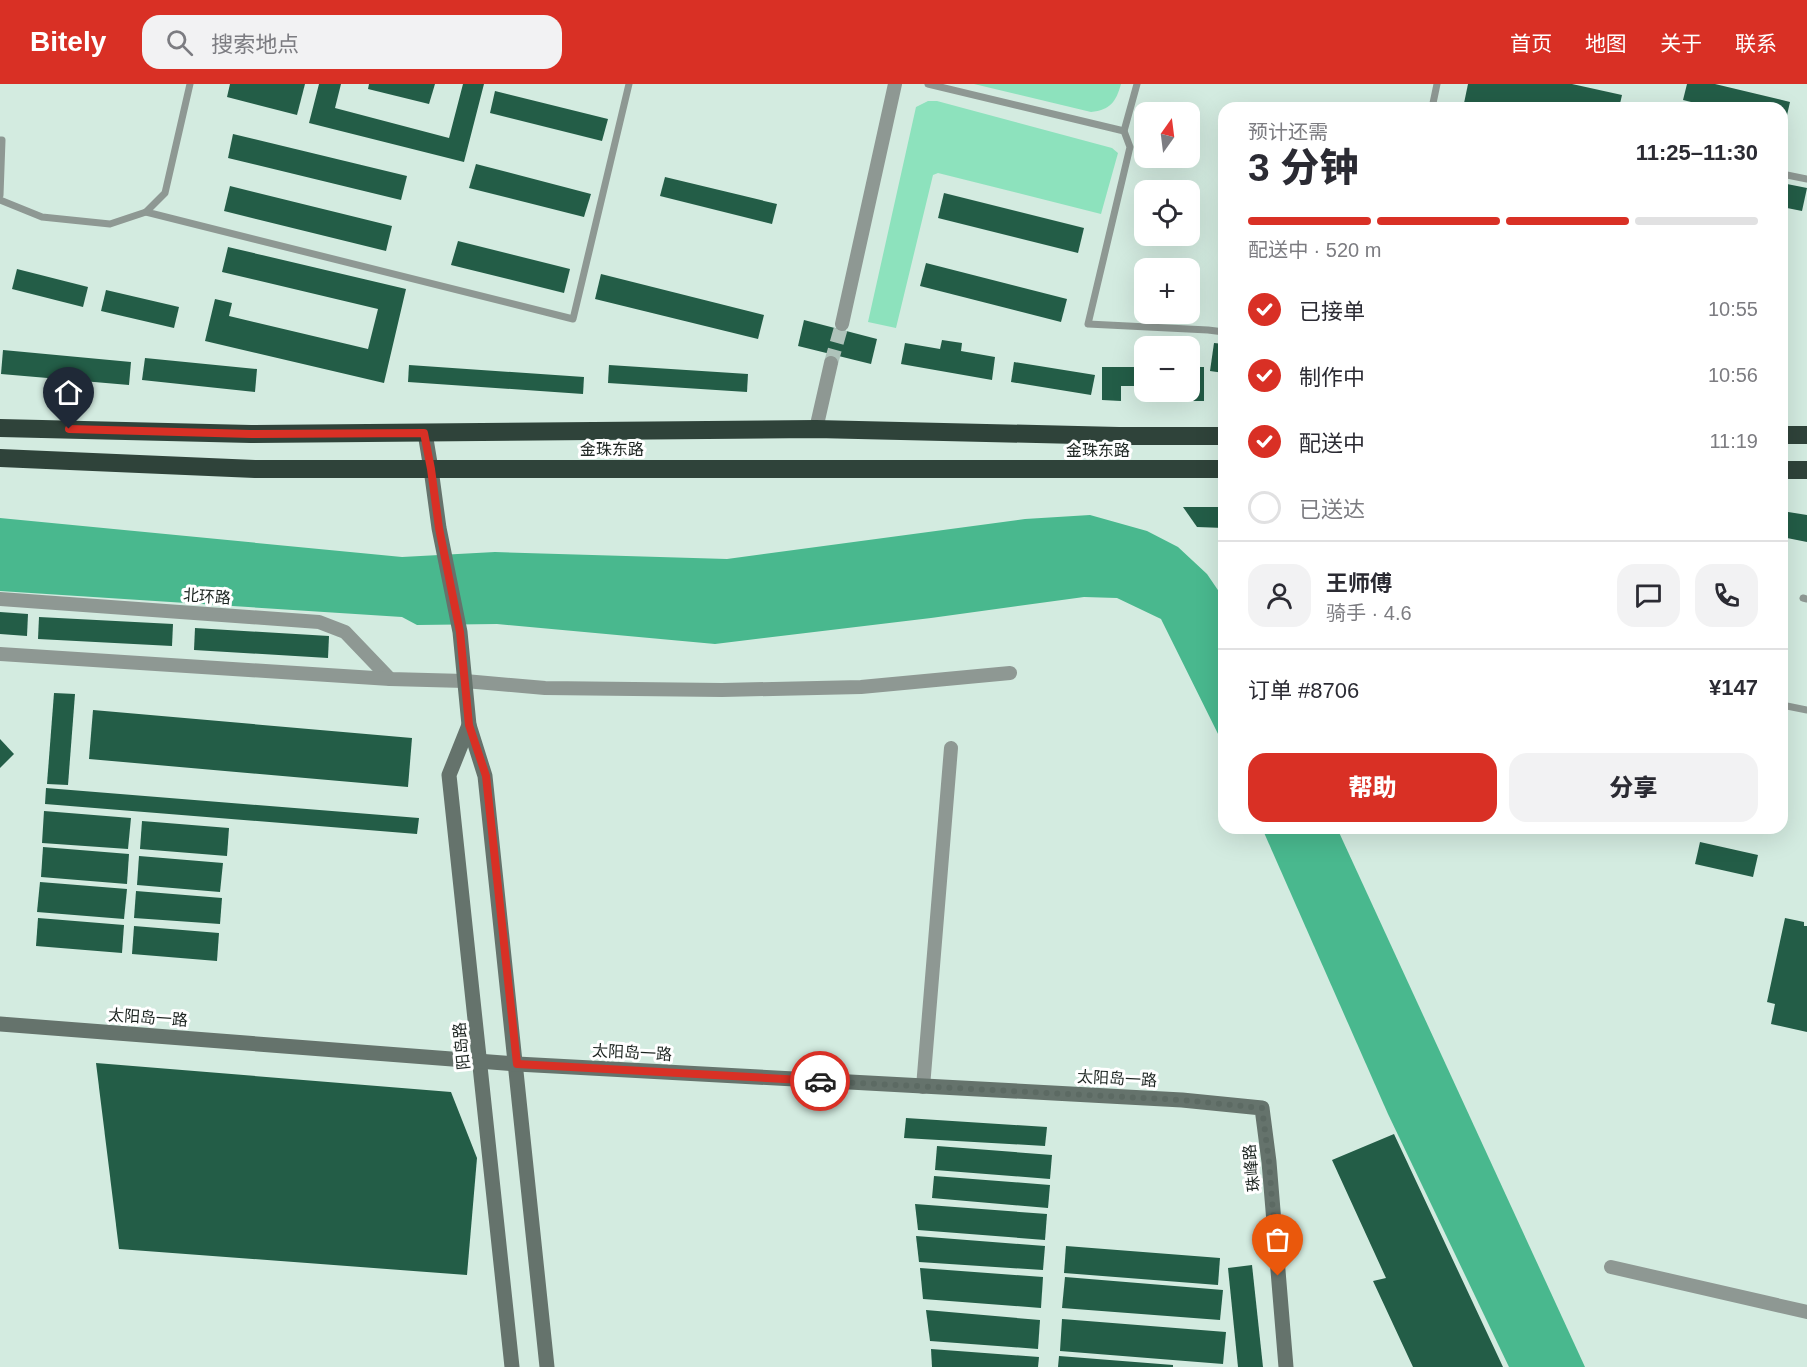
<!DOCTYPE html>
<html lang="zh">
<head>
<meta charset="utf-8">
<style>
	body { margin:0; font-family:Arial,"Noto Sans SC",sans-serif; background:#f2f2f3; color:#2b2b33; height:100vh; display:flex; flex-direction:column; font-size:22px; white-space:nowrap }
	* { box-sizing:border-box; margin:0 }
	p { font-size:20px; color:#7c7c81 }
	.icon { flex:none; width:33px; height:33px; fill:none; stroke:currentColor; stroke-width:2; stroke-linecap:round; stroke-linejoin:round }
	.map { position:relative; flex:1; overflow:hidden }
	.details { position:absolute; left:1218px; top:18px; width:570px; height:732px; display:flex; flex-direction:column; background:#fff; border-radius:18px; box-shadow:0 6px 24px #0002 }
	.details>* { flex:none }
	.needle { width:39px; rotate:14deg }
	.buttons { position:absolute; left:1134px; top:18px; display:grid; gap:12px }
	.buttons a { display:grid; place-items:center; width:66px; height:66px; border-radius:12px; background:#fff; box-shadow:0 6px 24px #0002; font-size:30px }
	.pin { position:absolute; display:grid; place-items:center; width:51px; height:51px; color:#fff; margin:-62px -26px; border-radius:50% 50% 50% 0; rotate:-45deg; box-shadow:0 0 6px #0007 }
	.pin .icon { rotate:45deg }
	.courier { position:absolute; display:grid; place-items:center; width:60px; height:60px; margin:-30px; border:4px solid #d93025; border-radius:50%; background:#fff; color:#222; box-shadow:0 2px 8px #0007 }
	.overview em { font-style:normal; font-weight:800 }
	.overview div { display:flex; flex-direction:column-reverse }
	.overview { display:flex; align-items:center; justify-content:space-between; height:102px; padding:0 30px }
	h1 { font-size:39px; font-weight:800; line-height:45px }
	.bar { display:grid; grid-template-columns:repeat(4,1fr); gap:9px 6px; align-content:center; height:72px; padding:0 30px }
	.bar i { height:8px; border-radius:4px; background:#e1e1e2 }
	.bar .selected { background:#d93025 }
	.bar p { grid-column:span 4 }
	.line { display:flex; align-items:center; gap:15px; padding:0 30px; border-top:2px solid #e1e1e2 }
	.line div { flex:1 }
	.round { display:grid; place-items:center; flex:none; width:63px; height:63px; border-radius:18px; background:#f2f2f3 }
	ol { padding:0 30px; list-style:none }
	li { display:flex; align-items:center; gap:18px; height:66px }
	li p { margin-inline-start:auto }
	li .icon { padding:6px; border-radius:50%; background:#d93025; color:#fff; stroke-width:4 }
	li:last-child { color:#7c7c81 }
	li i { width:33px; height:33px; border:3px solid #e1e1e2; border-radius:50% }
	.cta { display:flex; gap:12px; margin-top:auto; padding:12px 30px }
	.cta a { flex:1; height:69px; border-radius:18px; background:#d93025; color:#fff; font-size:24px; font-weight:800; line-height:69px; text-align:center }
	.cta a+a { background:#f2f2f3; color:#2b2b33 }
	header { display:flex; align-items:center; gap:36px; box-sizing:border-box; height:84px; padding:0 30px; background:#d93025; color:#fff }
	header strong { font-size:28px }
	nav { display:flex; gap:33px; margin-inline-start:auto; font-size:21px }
	.search { width:420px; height:54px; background:#f2f2f3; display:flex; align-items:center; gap:15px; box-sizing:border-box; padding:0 21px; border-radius:18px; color:#7c7c81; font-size:22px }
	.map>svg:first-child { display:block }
	.green { fill:#8de2bd }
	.water { fill:#49b88e }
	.building { fill:#235d47 }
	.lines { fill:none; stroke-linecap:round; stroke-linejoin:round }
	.street-tunnel { stroke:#aec3ba; stroke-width:14; stroke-dasharray:14 7; stroke-linecap:butt }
	.lane { stroke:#8e9893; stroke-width:7 }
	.street { stroke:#8e9893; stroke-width:14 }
	.secondary { stroke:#65736c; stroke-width:15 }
	.highway { stroke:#2f433a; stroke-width:18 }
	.done { stroke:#5c6a63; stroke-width:6; stroke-dasharray:0 10.8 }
	.route { stroke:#d93025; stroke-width:8 }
	.labels { text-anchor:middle; stroke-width:6; stroke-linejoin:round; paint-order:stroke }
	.street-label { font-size:16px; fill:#1c2420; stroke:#fff }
</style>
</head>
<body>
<header>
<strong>Bitely</strong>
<div class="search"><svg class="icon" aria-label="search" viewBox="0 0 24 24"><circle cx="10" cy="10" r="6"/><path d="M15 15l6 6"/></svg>搜索地点</div>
<nav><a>首页</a><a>地图</a><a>关于</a><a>联系</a></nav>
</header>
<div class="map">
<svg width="1807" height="1283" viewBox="0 0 1807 1283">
	<rect width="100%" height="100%" fill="#d3ebe0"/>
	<!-- green -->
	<g class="green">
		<path d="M974 0H1121C1116 18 1110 26 1091 28Z"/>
		<polygon points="928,17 937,17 1112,64 1118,69 1101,130 938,89 933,91 896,244 868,238 916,23"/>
	</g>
	<!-- water -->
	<g class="water">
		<polygon points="1090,431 1147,447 1178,463 1207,490 1224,515 1224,662 1161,535 1117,514 1084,513 931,534 715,560 497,540 417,541 402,533 0,507 0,434 402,473 495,468 727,475 1025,435"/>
		<polygon points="1262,744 1337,744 1585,1283 1509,1283 1388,1030"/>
	</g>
	<!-- building -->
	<g class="building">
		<polygon points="230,0 305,0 297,31 227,13"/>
		<polygon points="319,0 341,0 335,24 449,54 463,0 484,0 464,78 309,39"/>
		<polygon points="369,0 435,0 429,20 368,5"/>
		<polygon points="1468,0 1572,0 1622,11 1619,24 1463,24"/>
		<polygon points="1687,0 1715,0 1790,18 1785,40 1782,40 1782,24 1715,24 1683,16"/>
		<polygon points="495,7 608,35 602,57 490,29"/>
		<polygon points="233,50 407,92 401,116 228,74"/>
		<polygon points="476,80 591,110 584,133 469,104"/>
		<polygon points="665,93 777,120 772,140 660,112"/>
		<polygon points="1782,99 1807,104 1802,127 1782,123"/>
		<polygon points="230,102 392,142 386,167 224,127"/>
		<polygon points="944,109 1084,144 1078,169 938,134"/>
		<polygon points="458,157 570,185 564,209 451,181"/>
		<polygon points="228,163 406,205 384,299 205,257 215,215 232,219 229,232 368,265 378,225 222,188"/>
		<polygon points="926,179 1067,215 1061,238 920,202"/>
		<polygon points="17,185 88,203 83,223 12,205"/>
		<polygon points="601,190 764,231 758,255 595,215"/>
		<polygon points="106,206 179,223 174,244 101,227"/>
		<polygon points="804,236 877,255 871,280 798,262"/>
		<polygon points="942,256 962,259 961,267 995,273 992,296 901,280 905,259 940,265"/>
		<polygon points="1214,259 1224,260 1224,289 1210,287"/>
		<polygon points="3,266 131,278 129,301 1,290"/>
		<polygon points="145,274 257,285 255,308 142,296"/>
		<polygon points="1014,278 1095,291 1091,311 1011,298"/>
		<polygon points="409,281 584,293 583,310 408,298"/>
		<polygon points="609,281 748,290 747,308 608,299"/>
		<polygon points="1102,283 1144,283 1144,302 1121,302 1121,317 1102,316"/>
		<polygon points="1190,283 1204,283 1204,317 1184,317 1184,308 1190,308"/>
		<polygon points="1183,423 1224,423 1224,444 1197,443"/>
		<polygon points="1782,427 1807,431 1807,458 1782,453"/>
		<polygon points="0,528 28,530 27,552 0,550"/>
		<polygon points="39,533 173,540 172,562 38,555"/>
		<polygon points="195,544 329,552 328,574 194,566"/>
		<polygon points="54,609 75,610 68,701 47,700"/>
		<polygon points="93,626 412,654 408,703 89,675"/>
		<polygon points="0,655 14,670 0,684"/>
		<polygon points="46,704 419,734 417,750 45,720"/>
		<polygon points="44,727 131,734 128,765 42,759"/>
		<polygon points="142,737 229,744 227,772 140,765"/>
		<polygon points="1700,758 1758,771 1753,793 1695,780"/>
		<polygon points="43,763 129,770 127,800 41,793"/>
		<polygon points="139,772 223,779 220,808 137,801"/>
		<polygon points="40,798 127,805 124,835 37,828"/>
		<polygon points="136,807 222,814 220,840 134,834"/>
		<polygon points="38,834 124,841 122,869 36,862"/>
		<polygon points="1785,834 1804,838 1804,842 1807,842 1807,948 1771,940 1775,920 1767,918"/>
		<polygon points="134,842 219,849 217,877 132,870"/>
		<polygon points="96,979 451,1008 477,1074 467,1191 119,1165"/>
		<polygon points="906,1034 1047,1043 1045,1062 904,1054"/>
		<polygon points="1394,1050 1503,1283 1413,1283 1373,1197 1386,1194 1332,1076"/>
		<polygon points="937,1062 1052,1071 1050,1095 935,1086"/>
		<polygon points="934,1092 1050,1101 1048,1124 932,1114"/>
		<polygon points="915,1120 1047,1130 1045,1156 918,1146"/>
		<polygon points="916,1152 1045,1162 1043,1186 919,1178"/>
		<polygon points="1066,1162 1220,1174 1218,1201 1064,1189"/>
		<polygon points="1252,1181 1263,1283 1238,1283 1228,1184"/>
		<polygon points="920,1184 1043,1193 1041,1224 923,1215"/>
		<polygon points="1065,1193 1223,1206 1220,1236 1062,1224"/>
		<polygon points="926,1226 1040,1236 1038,1265 930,1257"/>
		<polygon points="1062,1235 1226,1248 1223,1280 1060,1267"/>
		<polygon points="931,1265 1039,1273 1038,1283 932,1283"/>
		<polygon points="1059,1272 1173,1281 1173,1283 1058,1283"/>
	</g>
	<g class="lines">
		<!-- street-tunnel -->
		<polyline class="street-tunnel" points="831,279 842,240"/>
		<!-- lane -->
		<g class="lane">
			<polyline points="190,0 165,109 146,128 573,235 629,0"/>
			<polyline points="928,0 1124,47 1137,0"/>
			<polyline points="1432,24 1437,0"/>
			<polyline points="1124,47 1130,63 1088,240 1208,246 1224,248"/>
			<polyline points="0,56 2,56 0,111"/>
			<polyline points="1782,90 1807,95"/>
			<polyline points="0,116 42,133 110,140 146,128"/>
			<polyline points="1803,514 1807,515"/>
			<polyline points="1782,621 1807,626"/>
		</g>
		<!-- street -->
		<g class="street">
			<polyline points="842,240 895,0"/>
			<polyline points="816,345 831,279"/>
			<polyline points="0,515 319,538 345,548 390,595"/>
			<polyline points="0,570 390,595 465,597 545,604 722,606 861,603 1010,589"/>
			<polyline points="923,1003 951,664"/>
			<polyline points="1611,1183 1807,1228"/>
		</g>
		<!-- secondary -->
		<g class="secondary">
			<polyline points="425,349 431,385 439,444 460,548 469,641 485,692 547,1283"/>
			<polyline points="469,641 449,691 512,1283"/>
			<polyline points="0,940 517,980 1182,1016 1262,1024 1269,1078 1286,1283"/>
		</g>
		<!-- highway -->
		<g class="highway">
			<polyline points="0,344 251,350 816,345 1119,352 1224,352"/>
			<polyline points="1782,351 1807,351"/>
			<polyline points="0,374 255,385 1224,385"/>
			<polyline points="1782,386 1807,386"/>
		</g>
	</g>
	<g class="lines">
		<!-- done -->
		<polyline class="done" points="820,997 1182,1016 1262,1024 1269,1078 1278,1192"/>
		<!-- route -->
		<polyline class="route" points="69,345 251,350 424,349 431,385 439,444 460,548 469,641 486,692 517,980 820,997"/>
	</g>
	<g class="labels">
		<!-- street labels -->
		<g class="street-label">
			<text x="612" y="371">金珠东路</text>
			<text x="1098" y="372">金珠东路</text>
			<text transform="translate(207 512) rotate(4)" y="6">北环路</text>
			<text transform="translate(148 933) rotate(4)" y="6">太阳岛一路</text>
			<text transform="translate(461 962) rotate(-96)" y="6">阳岛路</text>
			<text transform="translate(632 968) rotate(3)" y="6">太阳岛一路</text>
			<text transform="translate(1117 994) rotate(3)" y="6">太阳岛一路</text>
			<text transform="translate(1251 1084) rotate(-96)" y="6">珠峰路</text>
		</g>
	</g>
</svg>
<div class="buttons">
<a><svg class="needle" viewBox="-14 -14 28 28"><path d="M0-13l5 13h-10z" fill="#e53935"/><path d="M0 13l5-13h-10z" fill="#7c7c81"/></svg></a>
<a><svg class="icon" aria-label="locate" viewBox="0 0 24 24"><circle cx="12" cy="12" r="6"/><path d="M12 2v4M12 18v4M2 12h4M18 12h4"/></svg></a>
<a>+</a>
<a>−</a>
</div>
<div class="pin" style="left:1278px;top:1192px;background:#ea580c"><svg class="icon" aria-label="bag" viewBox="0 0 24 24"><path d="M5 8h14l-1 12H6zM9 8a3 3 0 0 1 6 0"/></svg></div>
<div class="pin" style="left:69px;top:345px;background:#1f2937"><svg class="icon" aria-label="home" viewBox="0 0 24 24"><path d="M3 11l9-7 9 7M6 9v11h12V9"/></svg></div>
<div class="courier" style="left:820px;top:997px"><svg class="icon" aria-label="car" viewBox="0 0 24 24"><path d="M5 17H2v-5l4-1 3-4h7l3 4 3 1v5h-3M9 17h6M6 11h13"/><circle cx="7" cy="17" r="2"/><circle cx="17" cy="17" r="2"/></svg></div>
<section class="details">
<div class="overview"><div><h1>3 分钟</h1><p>预计还需</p></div><em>11:25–11:30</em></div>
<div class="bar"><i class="selected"></i><i class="selected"></i><i class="selected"></i><i></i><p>配送中 · 520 m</p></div>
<ol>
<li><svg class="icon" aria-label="check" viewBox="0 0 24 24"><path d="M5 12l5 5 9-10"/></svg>已接单<p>10:55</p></li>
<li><svg class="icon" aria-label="check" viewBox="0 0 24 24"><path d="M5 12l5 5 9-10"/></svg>制作中<p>10:56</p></li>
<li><svg class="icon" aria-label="check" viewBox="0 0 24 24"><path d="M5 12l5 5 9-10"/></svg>配送中<p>11:19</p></li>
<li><i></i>已送达</li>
</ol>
<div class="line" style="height:108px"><a class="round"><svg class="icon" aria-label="person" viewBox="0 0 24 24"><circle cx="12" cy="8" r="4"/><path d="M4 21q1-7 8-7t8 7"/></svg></a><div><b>王师傅</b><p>骑手 · 4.6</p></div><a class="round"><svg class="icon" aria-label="chat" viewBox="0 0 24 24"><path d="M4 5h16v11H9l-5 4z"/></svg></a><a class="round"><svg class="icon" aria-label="phone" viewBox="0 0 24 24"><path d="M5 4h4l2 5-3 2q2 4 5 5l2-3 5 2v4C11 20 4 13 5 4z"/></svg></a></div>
<div class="line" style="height:78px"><div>订单 #8706</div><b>¥147</b></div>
<div class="cta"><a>帮助</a><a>分享</a></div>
</section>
</div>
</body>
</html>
